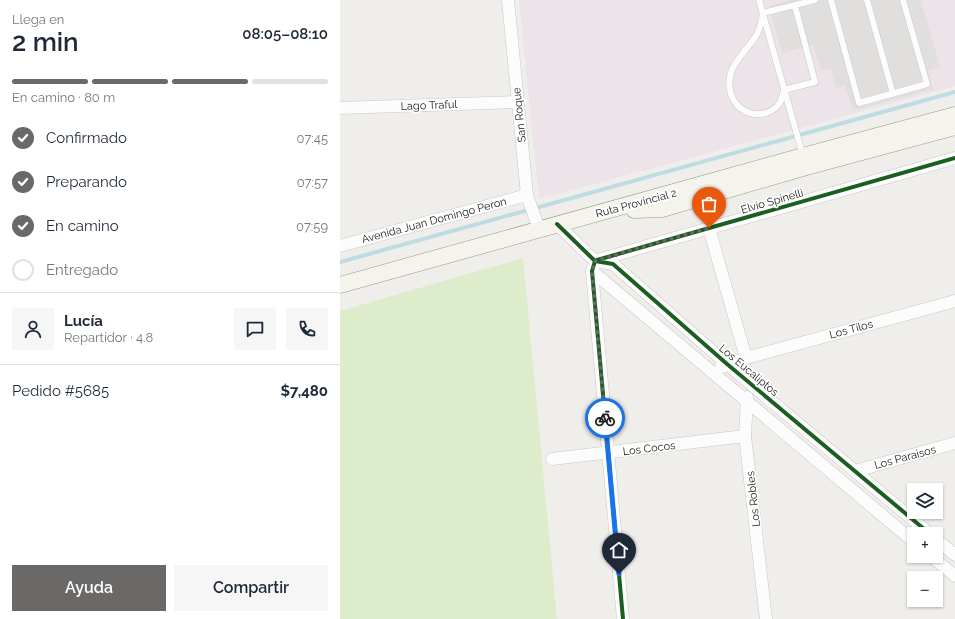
<!DOCTYPE html>
<html lang="es">
<head>
<meta charset="utf-8">
<style>
	body { margin:0; font-family:Raleway,sans-serif; background:#f6f6f7; color:#1f2937; height:100vh; display:flex; flex-direction:column; font-size:15px; white-space:nowrap }
	* { box-sizing:border-box; margin:0 }
	p { font-size:13px; color:#747a83 }
	.icon { flex:none; width:22px; height:22px; fill:none; stroke:currentColor; stroke-width:2; stroke-linecap:round; stroke-linejoin:round }
	.map { position:relative; flex:1; overflow:hidden }
	.details { display:flex; flex-direction:column; background:#fff; width:340px }
	.details>* { flex:none }
	.controls { position:absolute; left:567px; top:483px; display:grid; gap:8px }
	.controls a { display:grid; place-items:center; width:36px; height:36px; border-radius:0px; background:#fff; box-shadow:0 1px 3px #0004; font-size:20px }
	.pin { position:absolute; display:grid; place-items:center; width:34px; height:34px; color:#fff; margin:-41px -17px; border-radius:50% 50% 50% 0; rotate:-45deg; box-shadow:0 0 4px #0007 }
	.pin .icon { rotate:45deg }
	.courier { position:absolute; display:grid; place-items:center; width:40px; height:40px; margin:-20px; border:3px solid #1a73e8; border-radius:50%; background:#fff; color:#222; box-shadow:0 1px 5px #0007 }
	.summary em { font-style:normal; font-weight:600 }
	.summary div { display:flex; flex-direction:column-reverse }
	.summary { display:flex; align-items:center; justify-content:space-between; height:68px; padding:0 12px }
	h1 { font-size:26px; font-weight:600; line-height:30px }
	.bar { display:grid; grid-template-columns:repeat(4,1fr); gap:6px 4px; align-content:center; height:48px; padding:0 12px }
	.bar i { height:5px; border-radius:3px; background:#e0e1e3 }
	.bar .selected { background:#6a6968 }
	.bar p { grid-column:span 4 }
	.line { display:flex; align-items:center; gap:10px; padding:0 12px; border-top:1px solid #e0e1e3 }
	.line div { flex:1 }
	.round { display:grid; place-items:center; flex:none; width:42px; height:42px; border-radius:0px; background:#f6f6f7 }
	ol { padding:0 12px; list-style:none }
	li { display:flex; align-items:center; gap:12px; height:44px }
	li p { margin-inline-start:auto }
	li .icon { padding:4px; border-radius:50%; background:#6a6968; color:#fff; stroke-width:4 }
	li:last-child { color:#747a83 }
	li i { width:22px; height:22px; border:2px solid #e0e1e3; border-radius:50% }
	.cta { display:flex; gap:8px; margin-top:auto; padding:8px 12px }
	.cta a { flex:1; height:46px; border-radius:0px; background:#6a6968; color:#fff; font-size:16px; font-weight:600; line-height:46px; text-align:center }
	.cta a+a { background:#f6f6f7; color:#1f2937 }
	main { display:flex; flex:1; min-height:0 }
	.map>svg:first-child { display:block }
	.industrial { fill:#ede4e9 }
	.grass { fill:#ddeccb }
	.parking { fill:#e0dfde }
	.lines { fill:none; stroke-linecap:round; stroke-linejoin:round }
	.stream { stroke:#bfdbe3; stroke-width:4 }
	.lane-casing { stroke:#c9c8c7; stroke-width:7 }
	.street-casing { stroke:#c9c8c7; stroke-width:13 }
	.secondary-casing { stroke:#999a82; stroke-width:17 }
	.lane { stroke:#fdfcfc; stroke-width:6 }
	.street { stroke:#fdfcfc; stroke-width:12 }
	.secondary { stroke:#f4f4ed; stroke-width:16 }
	.cycleway-casing { stroke:#fff; stroke-width:6 }
	.cycleway { stroke:#1b5e20; stroke-width:4 }
	.done { stroke:#6a6968; stroke-width:4; stroke-dasharray:0 7.2 }
	.route { stroke:#1a73e8; stroke-width:5 }
	.labels { text-anchor:middle; stroke-width:3.5; stroke-linejoin:round; paint-order:stroke }
	.street-label { font-size:11px; fill:#222; stroke:#fff }
</style>
</head>
<body>
<main>
<section class="details">
<div class="summary"><div><h1>2 min</h1><p>Llega en</p></div><em>08:05–08:10</em></div>
<div class="bar"><i class="selected"></i><i class="selected"></i><i class="selected"></i><i></i><p>En camino · 80 m</p></div>
<ol>
<li><svg class="icon" aria-label="check" viewBox="0 0 24 24"><path d="M5 12l5 5 9-10"/></svg>Confirmado<p>07:45</p></li>
<li><svg class="icon" aria-label="check" viewBox="0 0 24 24"><path d="M5 12l5 5 9-10"/></svg>Preparando<p>07:57</p></li>
<li><svg class="icon" aria-label="check" viewBox="0 0 24 24"><path d="M5 12l5 5 9-10"/></svg>En camino<p>07:59</p></li>
<li><i></i>Entregado</li>
</ol>
<div class="line" style="height:72px"><a class="round"><svg class="icon" aria-label="person" viewBox="0 0 24 24"><circle cx="12" cy="8" r="4"/><path d="M4 21q1-7 8-7t8 7"/></svg></a><div><b>Lucía</b><p>Repartidor · 4.8</p></div><a class="round"><svg class="icon" aria-label="chat" viewBox="0 0 24 24"><path d="M4 5h16v11H9l-5 4z"/></svg></a><a class="round"><svg class="icon" aria-label="phone" viewBox="0 0 24 24"><path d="M5 4h4l2 5-3 2q2 4 5 5l2-3 5 2v4C11 20 4 13 5 4z"/></svg></a></div>
<div class="line" style="height:52px"><div>Pedido #5685</div><b>$7,480</b></div>
<div class="cta"><a>Ayuda</a><a>Compartir</a></div>
</section>
<div class="map">
<svg width="615" height="619" viewBox="0 0 615 619">
	<rect width="100%" height="100%" fill="#f0eeeb"/>
	<!-- industrial -->
	<polygon class="industrial" points="179,0 615,0 615,86 199,199"/>
	<!-- grass -->
	<polygon class="grass" points="183,258 217,619 0,619 0,311"/>
	<!-- parking -->
	<polygon class="parking" points="451,0 581,0 600,67 588,70 593,89 513,111 505,85 496,88 491,68 481,71 473,45 442,53 429,6"/>
	<g class="lines">
		<!-- stream -->
		<polyline class="stream" points="0,262 615,92"/>
		<!-- lane casing -->
		<g class="lane-casing">
			<g id="lane">
				<polyline points="419,0 463,156"/>
				<polyline points="491,0 519,103 587,84 563,0"/>
				<polyline points="527,0 553,94"/>
				<path d="M455 6 475 82 444 90C443 94 442 100 439 104 424 123 394 114 390 90 385 66 406 53 417 34 420 27 422 21 423 13L475 0"/>
			</g>
		</g>
		<!-- street casing -->
		<g class="street-casing">
			<g id="street">
				<polyline points="168,0 187,195 199,229"/>
				<polyline points="0,108 178,102"/>
				<polyline points="217,224 255,261 273,264 387,364 590,534"/>
				<polyline points="369,228 406,358 381,367"/>
				<polyline points="0,246 187,195"/>
				<polyline points="258,260 615,158"/>
				<polyline points="253,268 252,271 283,619"/>
				<polyline points="252,271 574,542"/>
				<polyline points="406,358 615,301"/>
				<polyline points="407,397 405,436 426,619"/>
				<polyline points="212,459 405,436"/>
				<polyline points="515,471 615,443"/>
				<polyline points="596,539 615,555"/>
				<polyline points="591,556 615,576"/>
			</g>
		</g>
		<!-- secondary casing -->
		<g class="secondary-casing">
			<g id="secondary">
				<polyline points="294,210 322,209 466,167 615,127"/>
				<polyline points="0,285 463,156 615,115"/>
			</g>
		</g>
		<!-- lane -->
		<use href="#lane" class="lane"/>
		<!-- street -->
		<use href="#street" class="street"/>
		<!-- secondary -->
		<use href="#secondary" class="secondary"/>
		<!-- cycleway casing -->
		<g class="cycleway-casing">
			<g id="cycleway">
				<polyline points="217,224 255,261 273,264 387,364 590,534"/>
				<polyline points="257,260 615,158"/>
				<polyline points="255,261 252,271 283,619"/>
			</g>
		</g>
		<!-- cycleway -->
		<use href="#cycleway" class="cycleway"/>
	</g>
	<g class="lines">
		<!-- done -->
		<polyline class="done" points="265,418 252,272 255,261 369,228"/>
		<!-- route -->
		<polyline class="route" points="265,418 279,574"/>
	</g>
	<g class="labels">
		<!-- street labels -->
		<g class="street-label">
			<text transform="translate(89 105) rotate(-2)" y="4">Lago Traful</text>
			<text transform="translate(179 115) rotate(-96)" y="4">San Roque</text>
			<text transform="translate(432 201) rotate(-16)" y="4">Elvio Spinelli</text>
			<text transform="translate(296 203) rotate(-15)" y="4">Ruta Provincial 2</text>
			<text transform="translate(94 220) rotate(-15)" y="4">Avenida Juan Domingo Peron</text>
			<text transform="translate(511 329) rotate(-15)" y="4">Los Tilos</text>
			<text transform="translate(409 370) rotate(40)" y="4">Los Eucaliptos</text>
			<text transform="translate(309 448) rotate(-7)" y="4">Los Cocos</text>
			<text transform="translate(565 457) rotate(-15)" y="4">Los Paraisos</text>
			<text transform="translate(413 499) rotate(-96)" y="4">Los Robles</text>
		</g>
	</g>
</svg>
<div class="controls">
<a><svg class="icon" aria-label="layers" viewBox="0 0 24 24"><path d="M12 4l9 5-9 5-9-5zM3 14l9 5 9-5"/></svg></a>
<a>+</a>
<a>−</a>
</div>
<div class="pin" style="left:369px;top:228px;background:#ea580c"><svg class="icon" aria-label="bag" viewBox="0 0 24 24"><path d="M5 8h14l-1 12H6zM9 8a3 3 0 0 1 6 0"/></svg></div>
<div class="pin" style="left:279px;top:574px;background:#1f2937"><svg class="icon" aria-label="home" viewBox="0 0 24 24"><path d="M3 11l9-7 9 7M6 9v11h12V9"/></svg></div>
<div class="courier" style="left:265px;top:418px"><svg class="icon" aria-label="bike" viewBox="0 0 24 24"><circle cx="6" cy="16" r="4"/><circle cx="18" cy="16" r="4"/><path d="M6 16l4-8h5l3 8M10 8l3 8H6M13 5h3"/></svg></div>
</div>
</main>
</body>
</html>
